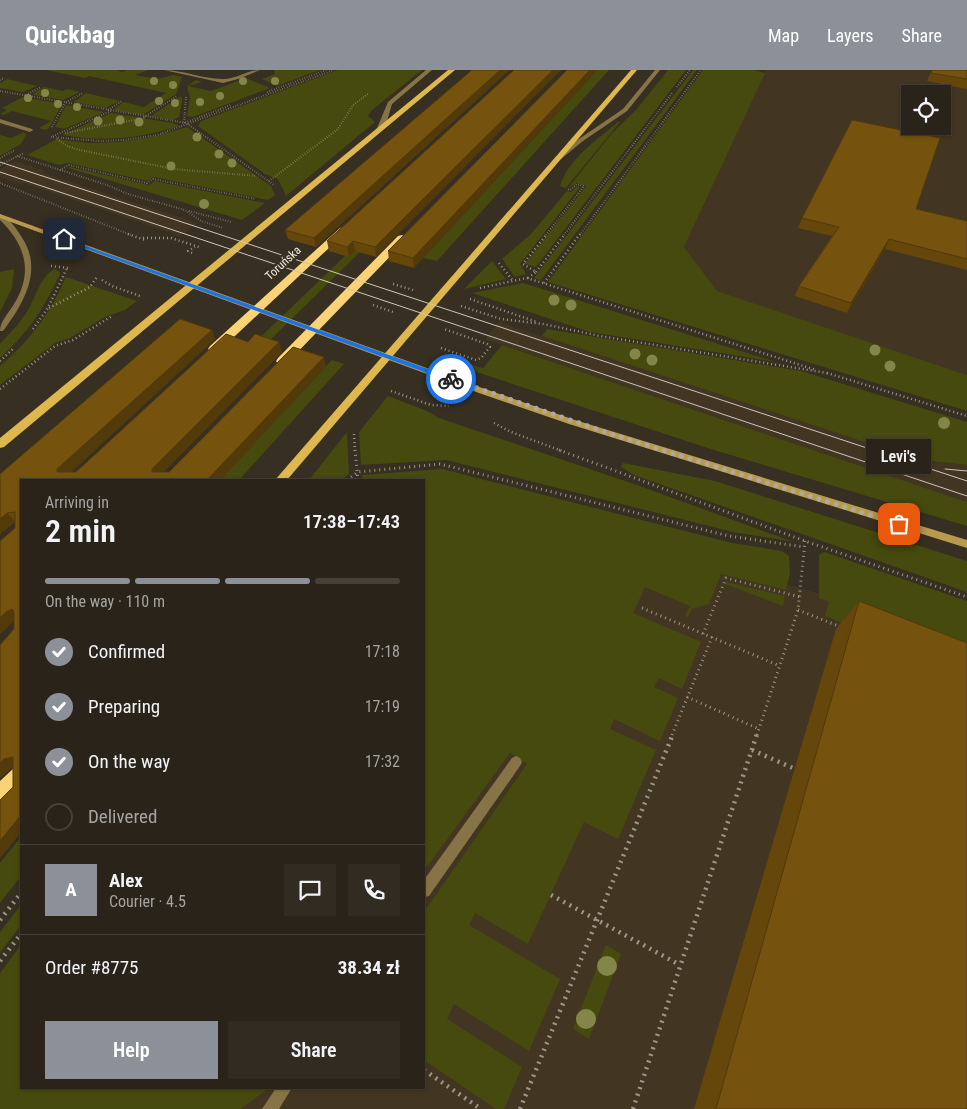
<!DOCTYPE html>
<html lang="en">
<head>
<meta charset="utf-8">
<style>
	body { margin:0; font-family:"Roboto Condensed",sans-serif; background:#312b22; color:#f1f3f6; height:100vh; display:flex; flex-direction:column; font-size:19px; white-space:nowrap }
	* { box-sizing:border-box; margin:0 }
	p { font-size:16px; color:#a5a4a2 }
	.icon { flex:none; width:28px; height:28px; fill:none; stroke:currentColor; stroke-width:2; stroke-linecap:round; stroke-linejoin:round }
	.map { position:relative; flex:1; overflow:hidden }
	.sheet { position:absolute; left:20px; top:409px; width:405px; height:610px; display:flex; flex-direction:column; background:#292319; border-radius:0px; box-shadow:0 1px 4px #0004,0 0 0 1px #454038 }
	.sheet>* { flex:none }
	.buttons { position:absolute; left:901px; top:15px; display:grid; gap:10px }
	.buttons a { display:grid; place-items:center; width:50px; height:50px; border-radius:0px; background:#292319; box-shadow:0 1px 4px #0004,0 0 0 1px #454038; font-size:25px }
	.pin { position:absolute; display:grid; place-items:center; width:42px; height:42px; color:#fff; margin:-21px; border-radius:10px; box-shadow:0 2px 8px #0006 }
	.courier { position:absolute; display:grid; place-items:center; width:50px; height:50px; margin:-25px; border:4px solid #1a73e8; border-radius:50%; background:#fff; color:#222; box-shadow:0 1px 6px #0007 }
	.bubble { position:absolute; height:35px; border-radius:0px; background:#292319; box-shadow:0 1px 4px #0004,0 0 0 1px #454038; font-size:16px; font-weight:600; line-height:35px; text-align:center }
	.summary em { font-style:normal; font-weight:600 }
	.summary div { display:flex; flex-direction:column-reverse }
	.summary { display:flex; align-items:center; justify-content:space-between; height:85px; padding:0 25px }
	h1 { font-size:32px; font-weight:600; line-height:38px }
	.bar { display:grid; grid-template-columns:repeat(4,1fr); gap:8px 5px; align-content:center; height:60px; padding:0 25px }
	.bar i { height:6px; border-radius:4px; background:#454038 }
	.bar .current { background:#8c9099 }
	.bar p { grid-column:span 4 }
	.line { display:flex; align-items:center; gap:12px; padding:0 25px; border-top:1px solid #454038 }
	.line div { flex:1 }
	.round { display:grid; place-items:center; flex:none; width:52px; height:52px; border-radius:0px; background:#312b22 }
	ol { padding:0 25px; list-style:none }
	li { display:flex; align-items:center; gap:15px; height:55px }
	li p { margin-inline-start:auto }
	li .icon { padding:5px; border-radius:50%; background:#8c9099; color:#fff; stroke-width:4 }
	li:last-child { color:#a5a4a2 }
	li i { width:28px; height:28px; border:2px solid #454038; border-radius:50% }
	.cta { display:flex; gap:10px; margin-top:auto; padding:10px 25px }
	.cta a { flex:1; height:58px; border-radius:0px; background:#8c9099; color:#fff; font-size:20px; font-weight:600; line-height:58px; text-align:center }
	.cta a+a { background:#312b22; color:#f1f3f6 }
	header { display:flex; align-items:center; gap:30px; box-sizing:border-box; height:70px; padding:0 25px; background:#8c9099; color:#fff }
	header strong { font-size:24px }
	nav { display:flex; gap:28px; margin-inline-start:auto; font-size:18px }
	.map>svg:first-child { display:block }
	.built { fill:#423622; fill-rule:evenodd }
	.green { fill:#464a0e }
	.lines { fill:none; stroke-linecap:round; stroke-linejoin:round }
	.path-far3 { stroke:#9b958a; stroke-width:2; stroke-dasharray:0.5 2; stroke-linecap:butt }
	.path-far2 { stroke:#9b958a; stroke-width:2.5; stroke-dasharray:1 3; stroke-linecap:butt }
	.path-far1 { stroke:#9b958a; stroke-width:3; stroke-dasharray:1 4; stroke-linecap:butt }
	.path { stroke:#9b958a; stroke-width:4.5; stroke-dasharray:2 5; stroke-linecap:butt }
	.lane { fill:#877446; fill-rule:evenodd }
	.street { fill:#877446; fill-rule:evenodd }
	.secondary { fill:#b89a4d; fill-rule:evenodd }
	.primary { fill:#deb74f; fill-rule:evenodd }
	.highway { fill:#f9d375; fill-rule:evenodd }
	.tram { stroke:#ccc6bc; stroke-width:1 }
	.tree { fill:#848549 }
	.wall { fill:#65470c }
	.shaded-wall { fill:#523a0a }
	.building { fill:#75530e; stroke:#523a0a }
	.route { fill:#1a73e8 }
	.done { stroke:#afa99e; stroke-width:5; stroke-dasharray:0 9 }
	.labels { text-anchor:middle; stroke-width:4.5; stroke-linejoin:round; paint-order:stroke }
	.far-street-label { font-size:12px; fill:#f0ebe2; stroke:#372f21 }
</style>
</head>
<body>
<header>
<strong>Quickbag</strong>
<nav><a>Map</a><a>Layers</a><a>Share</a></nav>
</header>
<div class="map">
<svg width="967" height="1039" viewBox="0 0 967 1039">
	<rect width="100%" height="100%" fill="#372f21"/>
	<!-- built -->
	<g class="built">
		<path d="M766 0H967V305L717 221 684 177ZM910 24H942V56H910Z"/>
		<polygon points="15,91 45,101 43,103 198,153 180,166 24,113 21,115 0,107 0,99"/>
		<polygon points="499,252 895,382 924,390 967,395 967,432 485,269"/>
		<polygon points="656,476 967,567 967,1039 213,1039 228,1018 424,1018 424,741"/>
	</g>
	<!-- green -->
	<g class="green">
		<polygon points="46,0 117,0 122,2 127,0 148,0 135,5 157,9 173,5 182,7 176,24 143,45 115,40 115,38 124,32 144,37 166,23 89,6 85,8"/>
		<polygon points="274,0 320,0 277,16 262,9 275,4"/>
		<polygon points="338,0 422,0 372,40 368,46 375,52 286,126 278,109 265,104 198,56 201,51"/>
		<polygon points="597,0 609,0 437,191 423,188"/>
		<polygon points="668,0 686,0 536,197 525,194 586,116 577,113 568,118 612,63 637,39"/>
		<polygon points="693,0 697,0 541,210 534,208"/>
		<polygon points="703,0 753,0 765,3 684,177 717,221 967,305 967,341 548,212"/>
		<polygon points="246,8 270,18 193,47 187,46 190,28 187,16 196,10 202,12 188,16 211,21"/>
		<polygon points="7,9 37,16 23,22 0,18 0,13"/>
		<polygon points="44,17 63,21 67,19 80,22 63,30 34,25 34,23"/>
		<polygon points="86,23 120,31 105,38 74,32"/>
		<polygon points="181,26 182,31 179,47 173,50 151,46"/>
		<polygon points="23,27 62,34 49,58 45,60 39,58 51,51 12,41 4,45 0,44 7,40 2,38"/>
		<polygon points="66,35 105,42 64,59 55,57"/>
		<path d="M111 43 173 53 179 56C140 69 102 72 62 65Z"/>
		<path d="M619 51 620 52 566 118 560 116C569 88 596 71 619 51Z"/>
		<polygon points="187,57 271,116 275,125 268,130 153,107 147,111 68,93 59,95 27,85 57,69 88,73 119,72 152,67"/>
		<polygon points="24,62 26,65 21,74 0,86 0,65 11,68"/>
		<polygon points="70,97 149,115 155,111 265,133 242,150 68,98"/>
		<polygon points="577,116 580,117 520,194 526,204 515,207 502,189 531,164 567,121 571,122"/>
		<polygon points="355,181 360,182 264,276 247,280 345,186"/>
		<polygon points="492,191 506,209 464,219"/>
		<polygon points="14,199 12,218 0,242 0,202"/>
		<path d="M54 199 59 201 60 204C44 238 29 262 0 288V274C10 263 21 252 28 240 37 225 39 209 54 199Z"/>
		<path d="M66 207 137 231 125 240 105 247 70 268 55 273 0 315V296C32 268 48 247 66 207Z"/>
		<polygon points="523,213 776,292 590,262 472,223"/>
		<polygon points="547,259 801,301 967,352 967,395 924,390 895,382 542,266"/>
		<polygon points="502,275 967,432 967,456 717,381 461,297 466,293 483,298"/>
		<polygon points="332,290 344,294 239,410 220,410"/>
		<polygon points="388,326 427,341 439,348 634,414 794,472 733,462 446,390 361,395 359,362"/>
		<polygon points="347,362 349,404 341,410 309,410"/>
		<polygon points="623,393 715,411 967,491 967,522 634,405 621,397"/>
		<polygon points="442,399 732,473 782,481 789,486 790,503 786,520 721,504 709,534 692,539 688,547 685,546 690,536 645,517 633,543 701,572 682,619 659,608 654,617 678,628 660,671 614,649 610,659 656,680 618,769 584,752 528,874 475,843 469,855 560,909 529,981 454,934 447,949 522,997 504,1039 496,1039 424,990 424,842 527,694 510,683 424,801 424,410 363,410 362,405"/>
		<polygon points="824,482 967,531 967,603 825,546 829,532 819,528 819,485"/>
		<polygon points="726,512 785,526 783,536 725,514"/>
		<polygon points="21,767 21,806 0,833 0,793"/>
		<polygon points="21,835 21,855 0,883 0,862"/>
		<polygon points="21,875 21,1018 267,1018 264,1022 240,1039 0,1039 0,903"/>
		<polygon points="606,875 621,884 589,969 573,959"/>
	</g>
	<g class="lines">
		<!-- path-far3 -->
		<g class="path-far3">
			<polyline points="0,10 4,8"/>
			<polyline points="677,17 690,0"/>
			<polyline points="0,21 186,53 274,115"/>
			<polyline points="267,22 326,0"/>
			<polyline points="26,25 41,17"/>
			<polyline points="186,27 184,53 231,35"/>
			<polyline points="66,32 83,23"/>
			<polyline points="108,40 122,31"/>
			<polyline points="144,47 177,26"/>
			<polyline points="52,57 65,33"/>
			<polyline points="65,63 145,48"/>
			<polyline points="53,66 111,41"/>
			<polyline points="51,67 100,71 124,70 157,65 334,0"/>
			<polyline points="57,69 67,76 80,80 173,99 257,106"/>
			<polyline points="17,86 107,115 128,124 185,140 201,151 223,158"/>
			<polyline points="0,88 15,80"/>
			<polyline points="0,95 24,83"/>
			<polyline points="60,100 69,95 147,113 153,109 256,129"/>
			<polyline points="269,111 338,59 353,35 368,24"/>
			<polyline points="0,113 131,165"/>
			<polyline points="189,141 231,152"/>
			<polyline points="546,165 584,116 577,114 570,120 566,119"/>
			<polyline points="564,165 673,22"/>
			<polyline points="580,165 701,0"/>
		</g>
		<!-- path-far2 -->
		<g class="path-far2">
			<polyline points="128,164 145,170"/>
			<polyline points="143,168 171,168 199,177"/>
			<polyline points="192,183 188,181 195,177"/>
			<polyline points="499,193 513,211"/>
			<polyline points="51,196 69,198"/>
			<polyline points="536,202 565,164"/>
			<polyline points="528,208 536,202 523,194 547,164"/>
			<polyline points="102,210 112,216 140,226"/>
			<polyline points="544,213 580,164"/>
			<polyline points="393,214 413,220"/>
			<polyline points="480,218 527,208 816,300"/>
			<polyline points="470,229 537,252"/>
			<polyline points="373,235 393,242"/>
			<polyline points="461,236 501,249 543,254 600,266 827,303"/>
			<polyline points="49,238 90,217 97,207"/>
			<polyline points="33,259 48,238 67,198"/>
			<polyline points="441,278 476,290 481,288 490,277 487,274 444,259"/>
			<polyline points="0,291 14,278"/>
			<polyline points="827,303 967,346"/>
			<polyline points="0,319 55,276 73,270 112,246"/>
			<polyline points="391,321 431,335 449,336"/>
			<polyline points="494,353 511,362 562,381"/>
			<polyline points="354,364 355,381"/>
		</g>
		<!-- path-far1 -->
		<g class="path-far1">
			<polyline points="355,380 358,410"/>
			<polyline points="559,380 805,471 967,527"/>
			<polyline points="347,410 358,402 440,394 729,466 804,477"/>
			<polyline points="642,538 780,596"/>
			<polyline points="798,540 841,557"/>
			<polyline points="703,564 726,508 800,527"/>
			<polyline points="687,627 759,659"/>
			<polyline points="672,665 712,567"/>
			<polyline points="757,665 798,540 805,471"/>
		</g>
		<!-- path -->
		<g class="path">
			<polyline points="752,680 795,699"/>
			<polyline points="551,825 680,895"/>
			<polyline points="0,850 21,823"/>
			<polyline points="0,891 21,864"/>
			<polyline points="424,1000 481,1039"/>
			<polyline points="520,1039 673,664"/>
			<polyline points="633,1039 757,664"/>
		</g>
		<!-- lane -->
		<g class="lane">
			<polygon points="426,0 432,0 392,34 387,51 379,63 375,63 388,32"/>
			<polygon points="655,0 660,0 627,41 583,71 561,89 557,89 557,87 579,69 623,39"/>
			<polygon points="516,686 520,688 522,692 520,696 429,826 424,827 424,810 512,688"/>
			<polygon points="276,1018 292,1018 279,1039 262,1039"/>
		</g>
		<!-- street -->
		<g class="street">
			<path d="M164 0C183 0 203 9 222 9 235 10 247 0 260 0L238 9 223 13Z"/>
			<polygon points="0,49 32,59 33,60 30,62 0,53"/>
			<path d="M0 144C9 148 16 158 21 166 44 199 24 233 3 261H0C0 251 9 243 14 234 34 202 25 174 0 150Z"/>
		</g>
		<!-- secondary -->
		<polygon class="secondary" points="0,144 485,319 575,350 967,470 967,478 569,354 479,323 0,148"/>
		<!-- primary -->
		<g class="primary">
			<polygon points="448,0 455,0 4,377 0,378 0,368"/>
			<polygon points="631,0 637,0 287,410 275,410"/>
		</g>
		<!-- highway -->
		<g class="highway">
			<polygon points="343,157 348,160 346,162 218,282 210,282 208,279 210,276 340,158"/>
			<polygon points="402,165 407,168 406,170 286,294 278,294 276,291 278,288 398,166"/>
			<polygon points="21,694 21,715 6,730 0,733 0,711 15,697"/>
		</g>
		<!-- tram -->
		<g class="tram">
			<polyline points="0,92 967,411"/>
			<polyline points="0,102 967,426"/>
			<polyline points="945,399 967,401"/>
		</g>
	</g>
	<!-- trees -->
	<g class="tree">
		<circle cx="154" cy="11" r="4"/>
		<circle cx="243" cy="11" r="4"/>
		<circle cx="275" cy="11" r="4"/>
		<circle cx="173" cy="15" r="4"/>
		<circle cx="45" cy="23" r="4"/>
		<circle cx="220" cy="26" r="4"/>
		<circle cx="28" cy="28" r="4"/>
		<circle cx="159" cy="31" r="4"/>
		<circle cx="200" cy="32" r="4"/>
		<circle cx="175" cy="33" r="4"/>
		<circle cx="58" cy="34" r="4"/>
		<circle cx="77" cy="37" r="4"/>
		<circle cx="120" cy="50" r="4.5"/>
		<circle cx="98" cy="51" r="4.5"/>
		<circle cx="139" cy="52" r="4.5"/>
		<circle cx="197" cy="67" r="4.5"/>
		<circle cx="219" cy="84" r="4.5"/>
		<circle cx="232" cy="93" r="4.5"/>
		<circle cx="171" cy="96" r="4.5"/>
		<circle cx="204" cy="134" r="5"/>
		<circle cx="554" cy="230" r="5.5"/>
		<circle cx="571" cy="235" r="5.5"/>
		<circle cx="875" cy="280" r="5.5"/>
		<circle cx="635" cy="284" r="5.5"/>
		<circle cx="652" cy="290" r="5.5"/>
		<circle cx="890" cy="296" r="5.5"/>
		<circle cx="944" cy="353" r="6"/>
		<circle cx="607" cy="896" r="10"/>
		<circle cx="586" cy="949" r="10"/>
	</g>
	<!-- wall -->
	<g class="wall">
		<polygon points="472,0 509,0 316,177 288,169 285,160"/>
		<polygon points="514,0 376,187 355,181 349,187 329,181 327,171"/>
		<polygon points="567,0 414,198 389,191 388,181"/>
		<polygon points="932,0 967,0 967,19 927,11"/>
		<polygon points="916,139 967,151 967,200 885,179 847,243 795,226 799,216 832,166 798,158 802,148"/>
		<polygon points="212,260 215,269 71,402 76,402 248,272 282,282 163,402 169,402 326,296 220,410 21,410 21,762 0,788 13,717 13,696 0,708 0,575 14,559 14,550 0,564 15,458 15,452 0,464 0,404"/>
		<polygon points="859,531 967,1039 694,1039 836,559"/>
	</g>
	<!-- shaded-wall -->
	<g class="shaded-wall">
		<polygon points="500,0 509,0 316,177 314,168"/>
		<polygon points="553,0 561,0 376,187 375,177"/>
		<polygon points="590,0 597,0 414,198 413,188"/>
		<polygon points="889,169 885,179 847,243 851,233"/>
		<polygon points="353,171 355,181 349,187 347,177"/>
		<polygon points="212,260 215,269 64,409 57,402 57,399"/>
		<polygon points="279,272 282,282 157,409 152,402 152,399"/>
		<polygon points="324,287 326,296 220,410 207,410"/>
		<polygon points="7,443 15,452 0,464 0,449"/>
		<polygon points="12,539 20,547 15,550 0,564 0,548 6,542"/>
		<polygon points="13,687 14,696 0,708 0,693 4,689"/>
		<polygon points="21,745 21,762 0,788 0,771"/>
	</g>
	<!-- building -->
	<g class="building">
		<polygon points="472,0 500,0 314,168 285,160"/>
		<polygon points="514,0 553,0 375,177 353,171 347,177 327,171"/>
		<polygon points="567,0 590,0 413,188 388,181"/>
		<polygon points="932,0 967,0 967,9 931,3"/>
		<polygon points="852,50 940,68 916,139 967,151 967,189 889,169 851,233 799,216 839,157 802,148"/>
		<polygon points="180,249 212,260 57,399 57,402 76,402 226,264 248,272 255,264 279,272 152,399 152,402 169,402 293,277 324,287 207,410 21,410 21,745 0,771 0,730 13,717 13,687 4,689 0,693 0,575 14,559 14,541 12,539 6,542 0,548 0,471 15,458 15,442 7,443 0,449 0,404"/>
		<polygon points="859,531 967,573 967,1039 716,1039"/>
	</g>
	<!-- route -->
	<polygon class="route" points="64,168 453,308 454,309 449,311 62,170"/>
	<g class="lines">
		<!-- done -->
		<polyline class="done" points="451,309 614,365 899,454"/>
	</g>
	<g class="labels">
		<!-- far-street labels -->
		<g class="far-street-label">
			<text transform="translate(283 193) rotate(-43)" y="4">Toruńska</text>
		</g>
	</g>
</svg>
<div class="buttons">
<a><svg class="icon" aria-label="locate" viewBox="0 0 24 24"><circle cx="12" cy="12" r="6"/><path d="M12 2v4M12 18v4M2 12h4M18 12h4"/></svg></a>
</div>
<div class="pin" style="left:899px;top:454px;background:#ea580c"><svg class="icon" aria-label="bag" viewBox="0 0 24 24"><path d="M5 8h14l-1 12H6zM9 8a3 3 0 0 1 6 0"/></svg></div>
<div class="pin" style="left:64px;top:169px;background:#1f2937"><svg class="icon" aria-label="home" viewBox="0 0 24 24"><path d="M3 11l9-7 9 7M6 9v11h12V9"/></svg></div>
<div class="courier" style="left:451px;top:309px"><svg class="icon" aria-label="bike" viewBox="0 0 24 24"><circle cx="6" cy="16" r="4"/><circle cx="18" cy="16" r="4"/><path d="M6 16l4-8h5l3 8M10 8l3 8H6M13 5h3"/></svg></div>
<div class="bubble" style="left:866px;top:369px;width:65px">Levi's</div>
<section class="sheet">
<div class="summary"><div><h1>2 min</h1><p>Arriving in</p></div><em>17:38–17:43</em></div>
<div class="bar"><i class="current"></i><i class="current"></i><i class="current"></i><i></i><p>On the way · 110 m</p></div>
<ol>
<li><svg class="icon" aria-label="check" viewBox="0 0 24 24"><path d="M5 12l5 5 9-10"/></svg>Confirmed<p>17:18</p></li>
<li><svg class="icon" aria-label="check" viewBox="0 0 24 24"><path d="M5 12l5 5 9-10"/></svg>Preparing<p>17:19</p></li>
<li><svg class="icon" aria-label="check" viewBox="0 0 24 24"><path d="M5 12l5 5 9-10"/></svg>On the way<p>17:32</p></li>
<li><i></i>Delivered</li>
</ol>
<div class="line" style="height:90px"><b class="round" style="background:#8c9099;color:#fff">A</b><div><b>Alex</b><p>Courier · 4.5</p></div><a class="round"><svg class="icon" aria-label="chat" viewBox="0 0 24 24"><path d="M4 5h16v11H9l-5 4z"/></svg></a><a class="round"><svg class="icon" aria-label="phone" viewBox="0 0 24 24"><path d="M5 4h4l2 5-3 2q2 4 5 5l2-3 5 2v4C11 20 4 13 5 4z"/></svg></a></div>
<div class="line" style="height:65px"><div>Order #8775</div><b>38.34 zł</b></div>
<div class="cta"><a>Help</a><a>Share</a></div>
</section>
</div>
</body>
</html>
